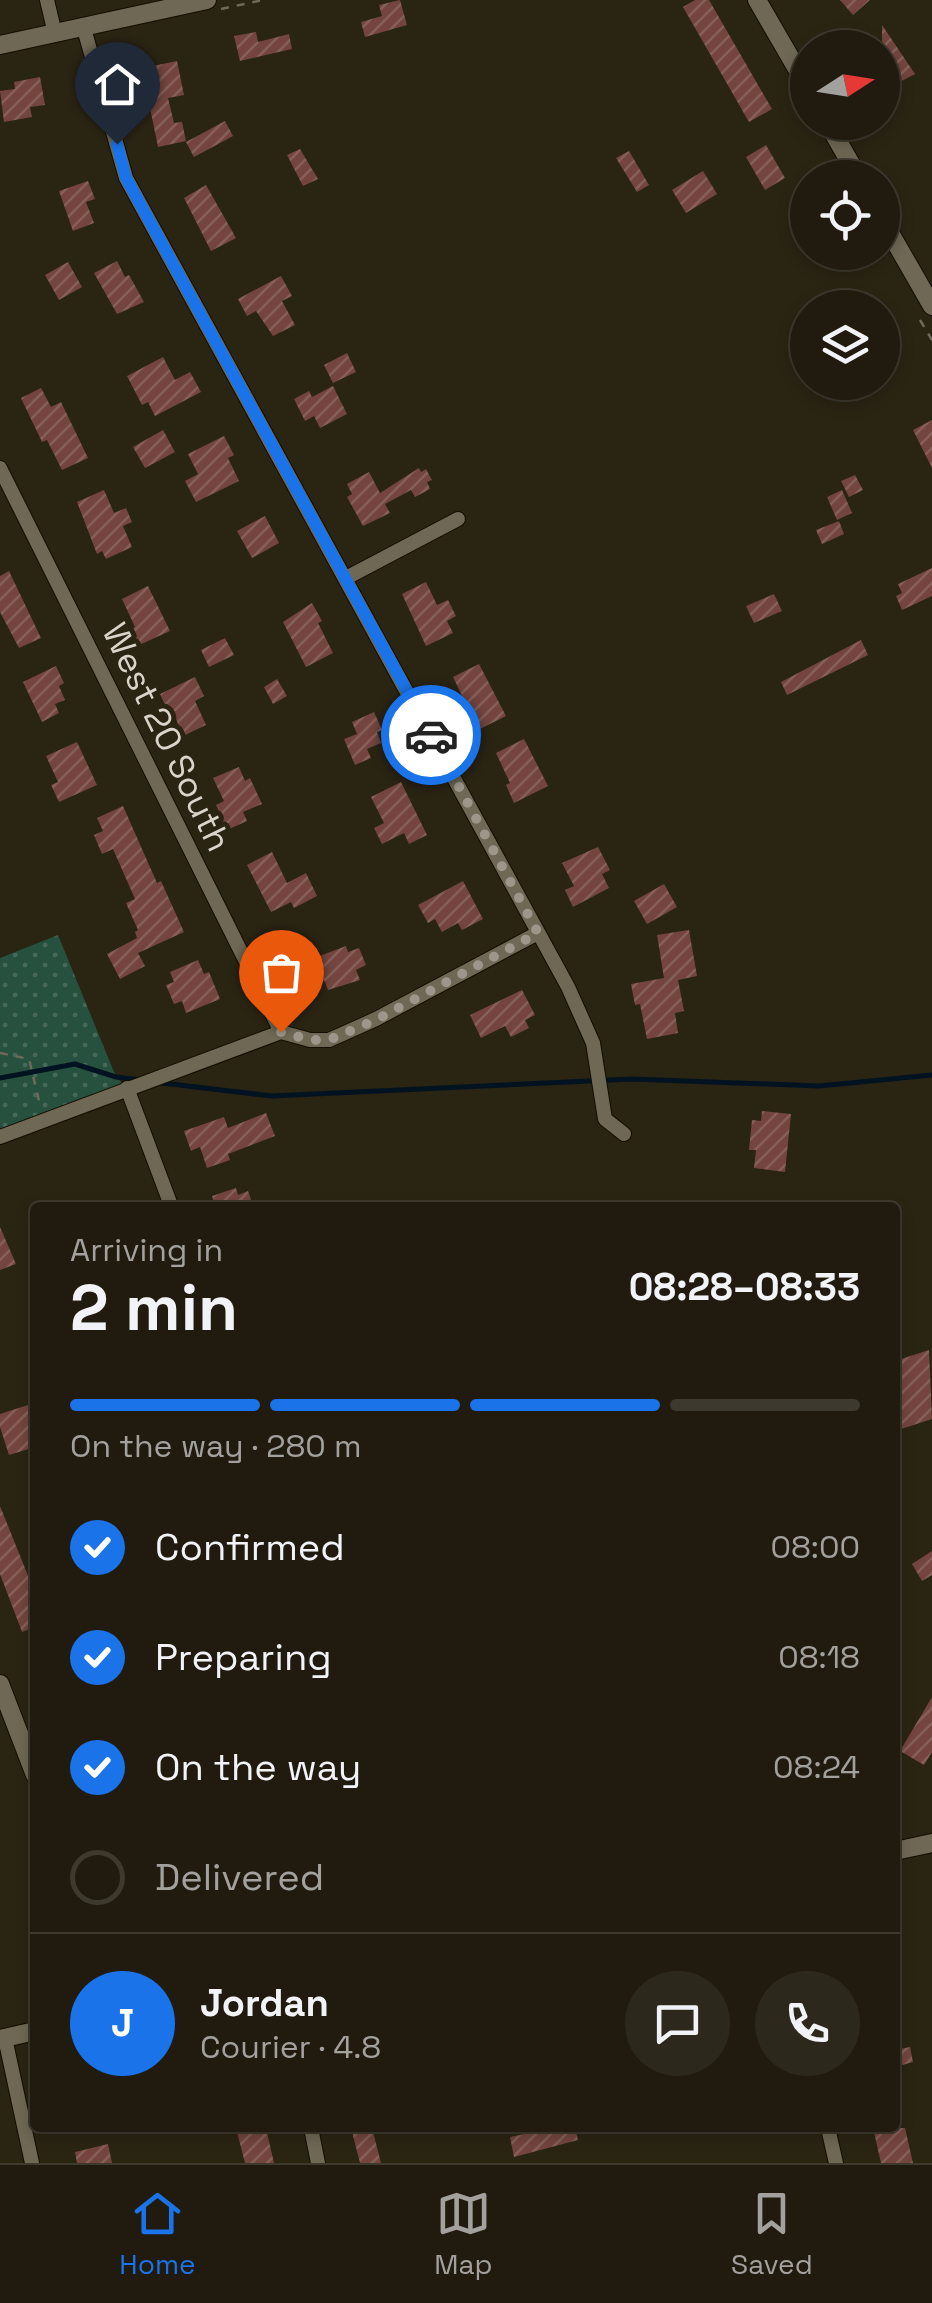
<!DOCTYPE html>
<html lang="en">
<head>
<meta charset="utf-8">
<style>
	body { margin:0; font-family:"Space Grotesk",sans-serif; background:#2d281c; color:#f1f3f6; height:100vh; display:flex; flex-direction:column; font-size:38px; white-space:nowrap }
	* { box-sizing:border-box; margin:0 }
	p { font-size:32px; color:#a2a19e }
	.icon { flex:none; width:55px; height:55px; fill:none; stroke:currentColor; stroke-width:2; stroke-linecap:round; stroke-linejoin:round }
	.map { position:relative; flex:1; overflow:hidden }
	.drawer { position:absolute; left:30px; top:1202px; width:870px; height:930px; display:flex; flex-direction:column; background:#201b0e; border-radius:10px; box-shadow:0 5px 15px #0003,0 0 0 2px #3d392e }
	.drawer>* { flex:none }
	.needle { width:65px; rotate:78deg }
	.buttons { position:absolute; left:790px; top:30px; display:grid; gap:20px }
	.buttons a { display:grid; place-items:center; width:110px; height:110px; border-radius:50%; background:#201b0e; box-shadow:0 5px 15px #0003,0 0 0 2px #3d392e; font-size:50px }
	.pin { position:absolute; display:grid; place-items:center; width:85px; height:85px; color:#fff; margin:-102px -42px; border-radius:50% 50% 50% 0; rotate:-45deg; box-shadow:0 0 10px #0007 }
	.pin .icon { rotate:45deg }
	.courier { position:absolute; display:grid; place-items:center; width:100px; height:100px; margin:-50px; border:8px solid #1a73e8; border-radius:50%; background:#fff; color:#222; box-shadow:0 2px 12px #0007 }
	.summary em { font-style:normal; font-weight:700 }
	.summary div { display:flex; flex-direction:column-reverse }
	.summary { display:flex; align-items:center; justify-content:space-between; height:170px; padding:0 40px }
	h1 { font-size:65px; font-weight:700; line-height:75px }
	.bar { display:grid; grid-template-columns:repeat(4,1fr); gap:15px 10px; align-content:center; height:120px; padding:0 40px }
	.bar i { height:12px; border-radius:8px; background:#3d392e }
	.bar .current { background:#1a73e8 }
	.bar p { grid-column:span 4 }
	.line { display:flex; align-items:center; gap:25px; padding:0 40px; border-top:2px solid #3d392e }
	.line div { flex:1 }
	.round { display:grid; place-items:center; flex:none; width:105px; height:105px; border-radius:52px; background:#2d281c }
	ol { padding:0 40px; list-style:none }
	li { display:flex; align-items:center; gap:30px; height:110px }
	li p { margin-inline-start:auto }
	li .icon { padding:10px; border-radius:50%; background:#1a73e8; color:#fff; stroke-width:4 }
	li:last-child { color:#a2a19e }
	li i { width:55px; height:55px; border:5px solid #3d392e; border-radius:50% }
	.tabs { display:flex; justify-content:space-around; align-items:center; height:140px; border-top:2px solid #3d392e; background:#201b0e; font-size:28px; color:#a2a19e }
	.tabs a { display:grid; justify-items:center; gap:5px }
	.tabs .current { color:#1a73e8 }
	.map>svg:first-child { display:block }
	.park { fill:url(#park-dots) }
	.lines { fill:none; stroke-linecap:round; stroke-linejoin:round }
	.stream { stroke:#011321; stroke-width:5 }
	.building { fill:url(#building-hatch) }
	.minor-casing { stroke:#130d01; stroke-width:16 }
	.tertiary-casing { stroke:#130d01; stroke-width:20 }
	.path { stroke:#6e695a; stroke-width:2.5; stroke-dasharray:8 8; stroke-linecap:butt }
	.minor { stroke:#6e6854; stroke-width:14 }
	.tertiary { stroke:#6e6854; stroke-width:18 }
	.done { stroke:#9c978a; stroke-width:10; stroke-dasharray:0 18 }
	.route { stroke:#1a73e8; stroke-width:12 }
	.labels { text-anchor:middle; stroke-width:10; stroke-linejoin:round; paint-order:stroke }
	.street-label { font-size:35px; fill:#d9d5ca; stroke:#2a2413 }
</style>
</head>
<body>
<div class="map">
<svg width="932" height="2163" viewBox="0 0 932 2163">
	<defs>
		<pattern id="park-dots" width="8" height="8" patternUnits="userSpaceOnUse" patternTransform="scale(2.5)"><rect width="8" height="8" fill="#27513f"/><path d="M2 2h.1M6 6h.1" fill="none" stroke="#466959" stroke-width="1.8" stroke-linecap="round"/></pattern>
		<pattern id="building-hatch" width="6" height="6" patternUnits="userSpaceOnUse" patternTransform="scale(2.5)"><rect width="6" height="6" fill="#73453e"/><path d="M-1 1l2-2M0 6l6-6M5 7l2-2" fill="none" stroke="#865f59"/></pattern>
	</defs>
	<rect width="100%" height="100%" fill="#2a2413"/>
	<!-- park -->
	<polygon class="park" points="58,935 116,1077 127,1088 0,1137 0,958"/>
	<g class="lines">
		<!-- stream -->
		<g class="stream">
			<polyline points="0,1078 75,1064 116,1077 141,1080"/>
			<polyline points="162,1083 272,1096 632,1079 819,1086 932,1075"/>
		</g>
	</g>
	<!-- building -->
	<g class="building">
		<polygon points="400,0 407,25 365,37 361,22 382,16 379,5"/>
		<polygon points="695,0 709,0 772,109 749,122 683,7"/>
		<polygon points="840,0 870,0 853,15"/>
		<polygon points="882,25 915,74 882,91"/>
		<polygon points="256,32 258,42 289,34 292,49 240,61 234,36"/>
		<polygon points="177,61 184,95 168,98 174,123 182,122 186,141 158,147 148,98 154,97 148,67"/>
		<polygon points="40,77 45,105 30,107 32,117 4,122 0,91 15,89 14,82"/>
		<polygon points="225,121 233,136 194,157 186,142"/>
		<polygon points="766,145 785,178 765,190 746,157"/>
		<polygon points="300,149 318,179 303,186 287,155"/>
		<polygon points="629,151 649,185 637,192 616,158"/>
		<polygon points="703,171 717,194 686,213 672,190"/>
		<polygon points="88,181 95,199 86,202 94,223 73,231 59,191"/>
		<polygon points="206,185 236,238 211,251 184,198"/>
		<polygon points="117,261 125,277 129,275 144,302 117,314 94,273"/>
		<polygon points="68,262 82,287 59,300 45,275"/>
		<polygon points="281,276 292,296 282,301 295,325 273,336 256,311 247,316 238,299"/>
		<polygon points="347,353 356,372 333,383 324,365"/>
		<polygon points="163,357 175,380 190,372 201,392 155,416 148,402 142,405 127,376"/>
		<polygon points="333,386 347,414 320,428 314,416 305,421 294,399 309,391 312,397"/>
		<polygon points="41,388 51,407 61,402 88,458 62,470 47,440 42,442 21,398"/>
		<polygon points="932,420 932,468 913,430"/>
		<polygon points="163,430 175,452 145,468 133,447"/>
		<polygon points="224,436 234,455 228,458 239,481 196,502 185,481 198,474 188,454"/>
		<polygon points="419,468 421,472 426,469 432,480 427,482 430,489 415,497 411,490 385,504 390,513 363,526 347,497 352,494 347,484 369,472 380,493"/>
		<polygon points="855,475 863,490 849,497 841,481"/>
		<polygon points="104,490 114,513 126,508 132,522 123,526 132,547 106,559 102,551 97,554 77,502"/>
		<polygon points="842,490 852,513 837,520 827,497"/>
		<polygon points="265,516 279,543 252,558 237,531"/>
		<polygon points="839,521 844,534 822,544 816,530"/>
		<polygon points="932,568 932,596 902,610 896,596 902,593 898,584"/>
		<polygon points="9,571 41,638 19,648 0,612 0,576"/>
		<polygon points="426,582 437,605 448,600 456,616 447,621 453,633 426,646 402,594"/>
		<polygon points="148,586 170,631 137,646 129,630 135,627 122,599"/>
		<polygon points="774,594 782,611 754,623 746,606"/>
		<polygon points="312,603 322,621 318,623 333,653 306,667 283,622"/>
		<polygon points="225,638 234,655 209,667 201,650"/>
		<polygon points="861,640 868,655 787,695 781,682"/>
		<polygon points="479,664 506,716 474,732 462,709 467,706 453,677"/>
		<polygon points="56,666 64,683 59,686 65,700 55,704 59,713 42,722 23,682"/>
		<polygon points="195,677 204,696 195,701 206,725 183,736 171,707 167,709 160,694"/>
		<polygon points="277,679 287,696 273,704 264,687"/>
		<polygon points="374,712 382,730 377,732 381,743 367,749 371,758 355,765 344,739 357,734 352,722"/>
		<polygon points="524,739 548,786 514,803 506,785 510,783 496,753"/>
		<polygon points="77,742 97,785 59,802 51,785 58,782 46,756"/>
		<polygon points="239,767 245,781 250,778 262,804 243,812 247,821 227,830 216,805 224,801 213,778"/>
		<polygon points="401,782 427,835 409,844 404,833 382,844 374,828 384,823 371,797"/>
		<polygon points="123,806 157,883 161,881 184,932 138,953 145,966 120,979 107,954 137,938 135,932 138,930 126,903 135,899 113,849 102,854 94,835 103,831 97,818"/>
		<polygon points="598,847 610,870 602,874 609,888 573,907 565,890 574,886 562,863"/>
		<polygon points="272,852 287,883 306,873 317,896 294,908 291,902 271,912 247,865"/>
		<polygon points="463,881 483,919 462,930 458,923 442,932 435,919 428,923 418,905"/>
		<polygon points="664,884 677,907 647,924 634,901"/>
		<polygon points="689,930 697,976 678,980 684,1011 675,1013 678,1033 647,1039 640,1004 635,1005 631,984 664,978 657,935"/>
		<polygon points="346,946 348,952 359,948 366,965 356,970 360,980 328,990 324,980 309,986 298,957 314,951 317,957"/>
		<polygon points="198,960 204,974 209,972 220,999 186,1013 182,1001 174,1004 166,985 174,982 170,972"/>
		<polygon points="522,990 535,1015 525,1020 529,1028 511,1037 505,1026 481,1038 470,1015"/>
		<polygon points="762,1111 791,1114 785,1172 754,1168 756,1150 749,1150 752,1120 761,1121"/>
		<polygon points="266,1113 275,1136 228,1154 230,1160 207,1168 200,1147 191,1151 184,1131 224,1117 228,1128"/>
		<polygon points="236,1188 238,1195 248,1191 254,1208 208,1208 214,1203 212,1196"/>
		<polygon points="0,1227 16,1264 0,1270"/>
		<polygon points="929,1350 932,1419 895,1431 895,1361"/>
		<polygon points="28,1405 35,1426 32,1431 35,1447 9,1455 0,1427 0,1414"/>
		<polygon points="0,1506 35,1593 35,1627 22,1632 0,1574"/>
		<polygon points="932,1551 932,1575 922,1581 912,1564"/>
		<polygon points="932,1697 932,1752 924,1765 900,1751"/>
		<polygon points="910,2047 913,2062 895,2067 895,2050"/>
		<polygon points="236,2128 266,2128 274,2163 245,2163"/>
		<polygon points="351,2128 372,2128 381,2163 360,2163"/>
		<polygon points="553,2128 575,2128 578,2140 514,2157 510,2137"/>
		<polygon points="873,2128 905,2128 913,2163 881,2163"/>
		<polygon points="108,2144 112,2163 77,2163 75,2152"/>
	</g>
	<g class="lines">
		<!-- minor casing -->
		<g class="minor-casing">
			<g id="minor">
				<polyline points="47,0 55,34"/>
				<polyline points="83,25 126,178 568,987 593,1043 605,1119 624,1134"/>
				<polyline points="0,468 281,1032"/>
				<polyline points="346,578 458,519"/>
				<polyline points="127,1088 172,1208"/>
				<polyline points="0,1137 281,1032 310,1040 329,1040 376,1019 538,933"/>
				<polyline points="5,2038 32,2163"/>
				<polyline points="311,2128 318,2163"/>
				<polyline points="828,2128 836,2163"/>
			</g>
		</g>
		<!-- tertiary casing -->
		<g class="tertiary-casing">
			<g id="tertiary">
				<polyline points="757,0 808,88"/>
				<polyline points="0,45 207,0"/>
				<polyline points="827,122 859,178"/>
				<polyline points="882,219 932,306"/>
				<polyline points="0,1684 35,1775"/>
				<polyline points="895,1851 932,1843"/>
				<polyline points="0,2039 35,2031"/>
			</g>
		</g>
		<!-- path -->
		<g class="path">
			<polyline points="221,9 263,0"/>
			<polyline points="795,101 808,124"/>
			<polyline points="920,320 932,340"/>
			<polyline points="0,1053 29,1059 40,1105"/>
		</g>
		<!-- minor -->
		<use href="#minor" class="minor"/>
		<!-- tertiary -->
		<use href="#tertiary" class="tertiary"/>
	</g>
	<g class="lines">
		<!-- done -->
		<polyline class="done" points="281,1032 310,1040 329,1040 376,1020 538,933 431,735"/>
		<!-- route -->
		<polyline class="route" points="117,144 126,178 431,735"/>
	</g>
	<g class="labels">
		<!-- street labels -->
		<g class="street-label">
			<text transform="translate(167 737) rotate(64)" y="12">West 20 South</text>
		</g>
	</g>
</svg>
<div class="buttons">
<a><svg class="needle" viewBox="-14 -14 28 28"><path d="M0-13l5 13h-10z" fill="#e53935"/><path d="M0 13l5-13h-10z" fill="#a2a19e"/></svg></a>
<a><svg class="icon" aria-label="locate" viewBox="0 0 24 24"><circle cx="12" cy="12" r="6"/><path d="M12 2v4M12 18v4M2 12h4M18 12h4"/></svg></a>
<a><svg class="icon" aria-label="layers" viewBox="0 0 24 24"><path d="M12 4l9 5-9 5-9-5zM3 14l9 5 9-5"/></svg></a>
</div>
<div class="pin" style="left:281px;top:1032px;background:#ea580c"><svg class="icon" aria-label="bag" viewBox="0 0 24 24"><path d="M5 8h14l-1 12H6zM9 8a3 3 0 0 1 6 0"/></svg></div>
<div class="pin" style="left:117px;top:144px;background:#1f2937"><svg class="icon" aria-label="home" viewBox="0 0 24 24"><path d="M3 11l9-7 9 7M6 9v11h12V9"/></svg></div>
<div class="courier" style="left:431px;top:735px"><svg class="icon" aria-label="car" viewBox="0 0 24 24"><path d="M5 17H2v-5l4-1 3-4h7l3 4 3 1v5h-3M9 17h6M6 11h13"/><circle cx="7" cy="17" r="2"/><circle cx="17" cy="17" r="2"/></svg></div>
<section class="drawer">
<div class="summary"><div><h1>2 min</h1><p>Arriving in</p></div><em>08:28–08:33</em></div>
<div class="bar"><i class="current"></i><i class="current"></i><i class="current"></i><i></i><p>On the way · 280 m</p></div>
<ol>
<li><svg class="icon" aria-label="check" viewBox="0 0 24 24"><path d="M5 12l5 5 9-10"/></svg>Confirmed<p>08:00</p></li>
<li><svg class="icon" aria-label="check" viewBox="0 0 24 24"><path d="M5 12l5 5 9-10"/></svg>Preparing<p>08:18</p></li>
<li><svg class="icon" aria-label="check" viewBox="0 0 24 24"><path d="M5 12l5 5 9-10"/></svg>On the way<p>08:24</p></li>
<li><i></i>Delivered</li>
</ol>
<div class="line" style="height:180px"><b class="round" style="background:#1a73e8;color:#fff">J</b><div><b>Jordan</b><p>Courier · 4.8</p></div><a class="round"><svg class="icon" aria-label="chat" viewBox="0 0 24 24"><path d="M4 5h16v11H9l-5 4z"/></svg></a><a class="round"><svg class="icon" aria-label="phone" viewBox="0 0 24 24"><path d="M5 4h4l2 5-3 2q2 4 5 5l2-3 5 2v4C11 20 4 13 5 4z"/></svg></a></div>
</section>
</div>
<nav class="tabs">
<a class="current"><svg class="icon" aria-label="home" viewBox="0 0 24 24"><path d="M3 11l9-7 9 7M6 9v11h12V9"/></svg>Home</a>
<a><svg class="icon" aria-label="map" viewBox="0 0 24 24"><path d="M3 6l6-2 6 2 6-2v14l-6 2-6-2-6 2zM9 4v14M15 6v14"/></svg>Map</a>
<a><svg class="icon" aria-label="saved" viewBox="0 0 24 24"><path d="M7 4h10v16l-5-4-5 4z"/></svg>Saved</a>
</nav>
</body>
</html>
